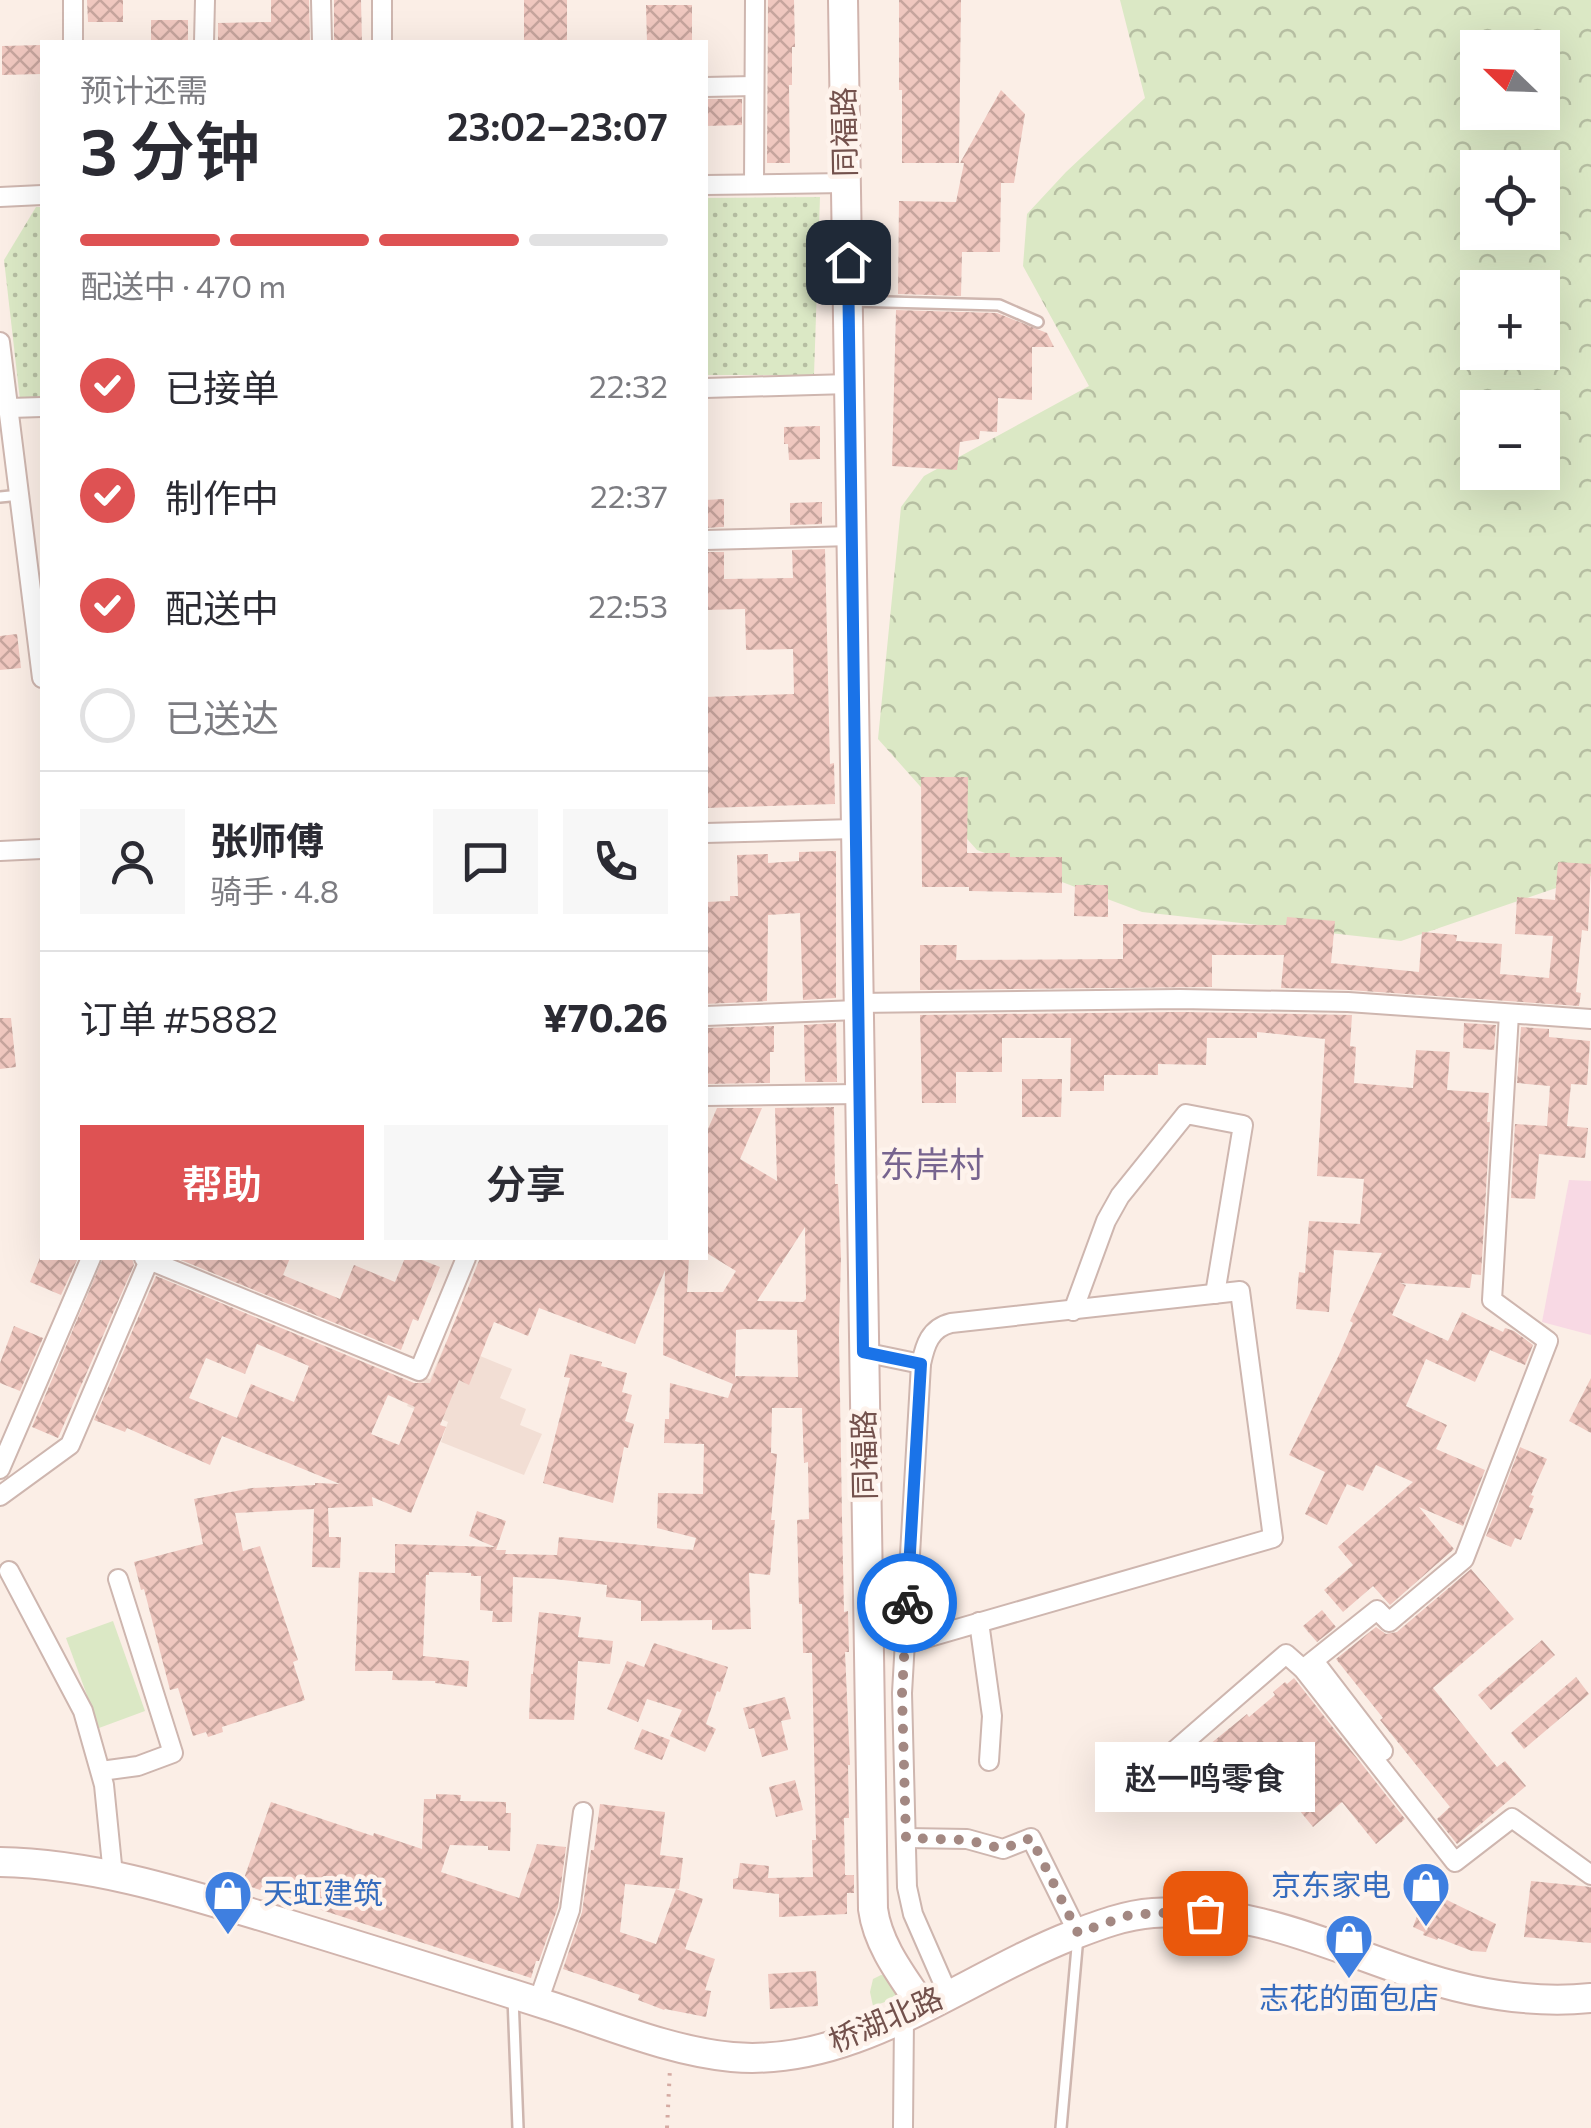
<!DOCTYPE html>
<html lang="zh">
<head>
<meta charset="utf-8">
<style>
	body { margin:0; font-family:Commissioner,"Noto Sans SC",sans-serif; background:#f7f7f7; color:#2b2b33; height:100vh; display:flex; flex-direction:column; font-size:38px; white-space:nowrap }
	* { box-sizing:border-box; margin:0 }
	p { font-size:32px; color:#7c7c81 }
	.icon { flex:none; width:55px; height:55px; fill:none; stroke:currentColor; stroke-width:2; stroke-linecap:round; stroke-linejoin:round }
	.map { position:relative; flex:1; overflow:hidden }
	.sheet { position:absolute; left:40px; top:40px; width:668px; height:1220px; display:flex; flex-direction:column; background:#fff; border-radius:0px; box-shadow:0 10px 40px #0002 }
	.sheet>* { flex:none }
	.needle { width:65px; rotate:293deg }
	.controls { position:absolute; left:1460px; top:30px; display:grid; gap:20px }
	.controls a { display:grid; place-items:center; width:100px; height:100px; border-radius:0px; background:#fff; box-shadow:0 10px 40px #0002; font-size:50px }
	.pin { position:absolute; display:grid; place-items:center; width:85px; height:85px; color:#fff; margin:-42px; border-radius:20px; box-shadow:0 5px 15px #0006 }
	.courier { position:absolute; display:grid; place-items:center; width:100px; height:100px; margin:-50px; border:8px solid #1a73e8; border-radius:50%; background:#fff; color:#222; box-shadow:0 2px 12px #0007 }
	.bubble { position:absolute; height:70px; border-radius:0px; background:#fff; box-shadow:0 10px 40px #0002; font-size:32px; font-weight:600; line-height:70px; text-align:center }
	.headline em { font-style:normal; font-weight:600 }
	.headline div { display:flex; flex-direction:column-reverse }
	.headline { display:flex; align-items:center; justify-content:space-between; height:170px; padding:0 40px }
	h1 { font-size:65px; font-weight:600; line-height:75px }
	.bar { display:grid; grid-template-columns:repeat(4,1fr); gap:15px 10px; align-content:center; height:120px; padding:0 40px }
	.bar i { height:12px; border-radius:8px; background:#e1e1e2 }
	.bar .selected { background:#de5253 }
	.bar p { grid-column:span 4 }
	.line { display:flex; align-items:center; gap:25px; padding:0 40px; border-top:2px solid #e1e1e2 }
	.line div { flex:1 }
	.round { display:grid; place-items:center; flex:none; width:105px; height:105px; border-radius:0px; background:#f7f7f7 }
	ol { padding:0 40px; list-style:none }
	li { display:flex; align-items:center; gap:30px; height:110px }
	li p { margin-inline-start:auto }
	li .icon { padding:10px; border-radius:50%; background:#de5253; color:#fff; stroke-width:4 }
	li:last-child { color:#7c7c81 }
	li i { width:55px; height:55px; border:5px solid #e1e1e2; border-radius:50% }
	.action { display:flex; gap:20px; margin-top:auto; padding:20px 40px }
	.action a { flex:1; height:115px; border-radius:0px; background:#de5253; color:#fff; font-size:40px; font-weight:600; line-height:115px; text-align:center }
	.action a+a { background:#f7f7f7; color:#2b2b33 }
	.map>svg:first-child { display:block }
	.residential { fill:#f2ded4 }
	.medical { fill:#f8d9e4 }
	.grass { fill:#dbe8c5 }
	.forest { fill:url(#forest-crowns); fill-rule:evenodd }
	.park { fill:url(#park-dots) }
	.building { fill:url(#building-cross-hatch); fill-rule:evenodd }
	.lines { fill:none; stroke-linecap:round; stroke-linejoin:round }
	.lane-casing { stroke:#ceb6af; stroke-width:14 }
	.street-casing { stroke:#ceb6af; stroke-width:22 }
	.secondary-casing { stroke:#d1b4ad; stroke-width:32 }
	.path { stroke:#d4aaa2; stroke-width:4; stroke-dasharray:2.5 8; stroke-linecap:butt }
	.lane { stroke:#fff; stroke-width:9 }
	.street { stroke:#fff; stroke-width:18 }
	.secondary { stroke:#fff; stroke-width:28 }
	.done { stroke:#a38882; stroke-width:10; stroke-dasharray:0 18 }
	.route { stroke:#1a73e8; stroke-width:12 }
	.labels { text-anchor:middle; stroke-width:9; stroke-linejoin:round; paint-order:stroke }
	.street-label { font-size:30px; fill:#73514c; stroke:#fef3ec }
	.shop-label { font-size:30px; fill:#366cbe; stroke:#fef3ec; text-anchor:end }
	.quarter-label { font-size:35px; fill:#77648f; stroke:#fef3ec }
</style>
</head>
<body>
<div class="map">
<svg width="1591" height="2128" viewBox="0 0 1591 2128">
	<defs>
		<pattern id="forest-crowns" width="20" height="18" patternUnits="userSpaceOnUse" patternTransform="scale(2.5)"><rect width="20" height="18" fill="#dbe8c5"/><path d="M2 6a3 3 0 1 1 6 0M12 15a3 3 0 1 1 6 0" fill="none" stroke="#b6bea2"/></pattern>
		<pattern id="park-dots" width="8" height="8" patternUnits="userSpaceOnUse" patternTransform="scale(2.5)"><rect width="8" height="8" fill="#dbe8c5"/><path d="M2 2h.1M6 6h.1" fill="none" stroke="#b6bea2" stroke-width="1.8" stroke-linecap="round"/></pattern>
		<pattern id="building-cross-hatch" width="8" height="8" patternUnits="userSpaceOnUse" patternTransform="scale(2.5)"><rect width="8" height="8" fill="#efc7bf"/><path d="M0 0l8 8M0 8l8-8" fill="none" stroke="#c6a49d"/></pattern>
	</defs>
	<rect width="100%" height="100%" fill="#fbeee6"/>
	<!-- residential -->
	<polygon class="residential" points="446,1342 512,1369 500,1398 526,1409 520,1425 542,1434 524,1475 441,1442 448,1422 407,1406 420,1376 430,1379"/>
	<!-- medical -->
	<polygon class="medical" points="1569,1180 1591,1181 1591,1335 1542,1322"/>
	<!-- grass -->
	<g class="grass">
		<polygon points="113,1621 145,1711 99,1728 66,1638"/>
		<polygon points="881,1975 889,1976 900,1997 873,2006 870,1992 873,1979"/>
	</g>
	<!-- forest -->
	<path class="forest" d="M1120 0H1591V876L1401 941 1142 912 977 850 878 739 901 507 924 476 1089 386 1023 266 1027 214 1066 172 1145 98ZM1478 48H1542V112H1478ZM1478 168H1542V232H1478ZM1478 288H1542V352H1478ZM1478 408H1542V472H1478Z"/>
	<!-- park -->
	<g class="park">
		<polygon points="820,197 814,375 705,375 705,198"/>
		<polygon points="36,207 42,207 42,400 20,400 4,260"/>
	</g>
	<!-- building -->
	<g class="building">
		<polygon points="87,0 123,0 123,22 88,22"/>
		<polygon points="271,0 309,0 310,42 218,42 218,23 271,22"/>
		<polygon points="334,0 361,0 362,42 334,42"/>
		<rect x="524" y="0" width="43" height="42"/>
		<polygon points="768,0 794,0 795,47 792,47 792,85 789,85 790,163 767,163"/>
		<polygon points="899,0 961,0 959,163 902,163 902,90 899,90"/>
		<polygon points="646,5 692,5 692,42 647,42"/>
		<rect x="151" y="20" width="37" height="22"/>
		<polygon points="42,45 42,74 2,75 2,46"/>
		<polygon points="1001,90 1025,114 1014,183 1001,183 1000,252 962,252 961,296 898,294 899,201 956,202 964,163 960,163"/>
		<polygon points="705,99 742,99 742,125 705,126"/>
		<polygon points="896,310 997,313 1047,333 1054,347 1032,347 1032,400 998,398 997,432 980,431 979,439 960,442 957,470 892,466"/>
		<polygon points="820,426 820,459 789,460 788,444 784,444 784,427"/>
		<polygon points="724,499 724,527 705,528 705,500"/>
		<polygon points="822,502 822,524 790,525 790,503"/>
		<polygon points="825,549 830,764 834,763 835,804 705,808 705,697 794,694 793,649 746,650 745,609 705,610 705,552 724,552 724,579 793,578 792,550"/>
		<polygon points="17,634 21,668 0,670 0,636"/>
		<polygon points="921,777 968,777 967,853 1010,853 1010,857 1062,857 1062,893 969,891 969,887 922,887"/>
		<polygon points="836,851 836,998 803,1000 800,913 768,915 767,1001 705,1004 705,902 730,901 730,896 738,896 737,855 768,854 768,863 799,861 799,852"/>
		<polygon points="1558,862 1591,864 1588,931 1582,930 1576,992 1581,993 1579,1006 1349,990 1281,988 1284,955 1212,955 1212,987 920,990 920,945 957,945 956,960 1123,959 1123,924 1286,925 1287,917 1335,921 1331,963 1419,972 1422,932 1457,935 1456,941 1502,944 1500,974 1549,978 1553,936 1515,934 1517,897 1555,900"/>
		<polygon points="1075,885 1108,885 1108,917 1074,916"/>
		<polygon points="1180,1012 1352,1015 1350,1046 1356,1047 1354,1083 1413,1088 1416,1050 1450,1052 1447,1090 1489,1093 1487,1122 1490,1122 1481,1275 1472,1274 1470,1288 1400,1283 1406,1285 1392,1315 1448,1341 1462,1312 1503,1332 1505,1328 1514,1331 1533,1345 1525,1365 1490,1350 1475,1382 1426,1359 1406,1406 1447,1425 1436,1449 1485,1470 1463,1526 1419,1507 1454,1549 1390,1605 1373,1586 1343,1612 1324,1590 1353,1565 1338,1547 1413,1482 1376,1465 1363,1491 1347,1484 1327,1525 1305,1514 1325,1472 1289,1455 1338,1357 1353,1323 1350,1321 1382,1253 1334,1250 1329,1312 1296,1309 1299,1272 1305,1273 1309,1221 1360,1224 1364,1179 1317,1176 1325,1039 1257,1032 1257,1038 1207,1038 1206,1065 1158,1064 1158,1075 1104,1075 1104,1091 1070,1091 1071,1038 1002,1038 1002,1072 956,1072 956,1103 922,1103 920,1015"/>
		<polygon points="0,1018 11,1018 16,1067 0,1069"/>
		<polygon points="836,1023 837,1082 805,1082 804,1025"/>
		<polygon points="1464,1023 1496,1025 1494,1050 1463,1048"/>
		<polygon points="774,1026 774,1052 770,1052 770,1083 705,1084 705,1028"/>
		<polygon points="1521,1027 1549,1029 1549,1037 1590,1041 1587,1085 1571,1084 1567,1126 1588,1128 1585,1158 1539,1154 1535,1199 1511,1198 1515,1124 1547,1126 1550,1086 1517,1083"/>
		<polygon points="1022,1079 1062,1079 1061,1117 1022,1117"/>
		<path d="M834 1107 835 1184H838L841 1257 839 1333 842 1518 844 1612 848 1611 849 1652H845L850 1765H848L849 1818H844L845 1875H854V1893H847V1914L779 1917V1894L733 1889V1879L738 1878 740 1863 769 1866 768 1878 813 1877 812 1840H816L812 1653H803L802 1604H799L797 1520 809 1519 808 1462 804 1463 802 1408H772L771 1453 777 1454 771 1520H775L770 1575 749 1573 751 1629 712 1630V1620L641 1621V1601L606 1597 607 1585 554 1579 513 1577 512 1622H492L493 1611 480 1610 481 1576H471V1573L429 1572V1575H426L423 1656 469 1661 467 1687 435 1683V1681L392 1680 393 1671H355L359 1572 395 1573V1544L495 1547 469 1536 477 1511 506 1521 496 1550H506L505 1554 557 1555 559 1537 693 1550 696 1538 657 1528 658 1493 703 1494 704 1444 664 1443 665 1419H669L670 1383 728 1398 733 1384 663 1355 665 1270 635 1344 539 1308 528 1336 494 1322 469 1385 459 1380 440 1425 446 1427 411 1513 372 1497 373 1506 328 1508 329 1537H341L340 1568 312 1567 314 1509 235 1513 243 1551 260 1546 298 1660 293 1662 305 1700 222 1727 223 1732 208 1737 206 1732 193 1736 178 1688 170 1690 144 1589 141 1590 134 1562 203 1544 194 1499 252 1488 315 1485V1483L340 1484 222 1436 210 1465 127 1428 125 1432 94 1420 156 1276 414 1383H430L480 1258H689L687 1292H723L736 1271 705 1252V1136L717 1108H762L740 1159 777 1181 775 1108ZM805 1227 806 1299 803 1302 757 1301ZM744 1329 797 1330 798 1377 736 1376 735 1378 736 1330ZM257 1344 309 1366 294 1402 251 1384 237 1418 189 1398 206 1358 245 1374ZM388 1395 415 1407 399 1445 371 1434Z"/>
		<polygon points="40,1258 78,1258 61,1295 30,1282"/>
		<polygon points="103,1258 132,1258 134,1265 58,1438 32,1427"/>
		<polygon points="176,1258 290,1258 283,1275 340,1299 354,1265 395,1282 405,1258 417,1258 440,1267 418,1321 413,1319 401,1350"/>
		<polygon points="14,1326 43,1338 20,1391 0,1383 0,1363"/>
		<polygon points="570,1354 602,1362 601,1366 627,1373 622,1392 632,1395 625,1421 634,1424 628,1448 624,1447 613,1503 543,1483 570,1378 564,1377"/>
		<polygon points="1591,1378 1591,1433 1569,1421"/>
		<polygon points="1520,1447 1547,1459 1531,1495 1534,1496 1529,1507 1534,1509 1521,1540 1515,1538 1511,1547 1486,1536"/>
		<polygon points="1471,1569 1514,1619 1433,1688 1497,1767 1505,1761 1526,1786 1457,1844 1437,1819 1450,1807 1380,1720 1383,1718 1336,1659 1376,1627 1386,1634 1397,1632"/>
		<polygon points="1322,1610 1336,1627 1317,1642 1303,1626"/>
		<polygon points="539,1612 581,1617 578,1637 613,1641 610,1664 578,1661 574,1720 529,1719 531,1674 533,1674"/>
		<polygon points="1542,1640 1555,1655 1491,1710 1478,1695"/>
		<polygon points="654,1643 728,1667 720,1692 717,1691 706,1724 716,1729 705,1752 670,1736 682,1710 647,1699 638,1722 607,1709 627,1661 644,1667"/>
		<polygon points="1576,1677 1589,1694 1524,1749 1511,1733"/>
		<polygon points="1294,1678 1405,1819 1376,1844 1342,1802 1313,1827 1286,1794 1276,1803 1244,1763 1218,1786 1188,1762 1247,1714 1249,1717 1275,1695 1273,1692 1285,1682 1287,1684"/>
		<polygon points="785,1697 791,1719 781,1721 788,1750 762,1757 754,1728 749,1729 743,1708"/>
		<polygon points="642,1729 670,1740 662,1760 634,1749"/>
		<polygon points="795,1780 803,1810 776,1817 769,1787"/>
		<polygon points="436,1794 461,1795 460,1801 506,1802 506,1813 511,1813 510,1851 488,1850 488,1846 450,1845 441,1872 519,1898 537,1844 566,1847 558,1907 539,1961 536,1961 531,1978 242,1884 271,1802 373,1836 374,1833 422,1849 424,1799 436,1799"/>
		<polygon points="600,1804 665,1812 660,1855 683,1858 679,1889 625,1884 620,1932 656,1944 676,1889 703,1899 685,1949 715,1959 705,1990 711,1991 706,2017 665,2009 664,2010 638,2000 640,1995 563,1969 582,1912 591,1850 594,1850"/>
		<polygon points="1531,1881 1591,1887 1591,1943 1524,1937"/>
		<polygon points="1426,1892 1443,1898 1496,1924 1486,1952 1472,1951 1438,1938 1437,1940 1423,1935 1424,1932 1413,1927"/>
		<polygon points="816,1971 818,2006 770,2009 768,1974"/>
	</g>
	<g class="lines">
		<!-- lane casing -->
		<g class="lane-casing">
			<g id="lane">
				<polyline points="851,301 999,305 1038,322"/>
				<polyline points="0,497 20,495"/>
				<polyline points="513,1997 518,2128"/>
				<polyline points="1061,2128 1078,1936"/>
			</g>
		</g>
		<!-- street casing -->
		<g class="street-casing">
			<g id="street">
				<polyline points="321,0 322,42"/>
				<polyline points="382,0 382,42"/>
				<polyline points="73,42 73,0"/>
				<polyline points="204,42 205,0"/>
				<polyline points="705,87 754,86"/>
				<polyline points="754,184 755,0"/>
				<polyline points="705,185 846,183"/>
				<polyline points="0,197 42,195"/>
				<polyline points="0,342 42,678"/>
				<polyline points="705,388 849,384"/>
				<polyline points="10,408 42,407"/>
				<polyline points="705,540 851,536"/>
				<polyline points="705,833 854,829"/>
				<polyline points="0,851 42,849"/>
				<polyline points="857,1003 1180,999 1348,1002 1591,1019"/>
				<polyline points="705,1016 857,1010"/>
				<polyline points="705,1096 859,1094"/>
				<polyline points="144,1258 419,1371 466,1258"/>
				<polyline points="1073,1311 1106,1221 1120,1196 1186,1114 1243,1125 1215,1294"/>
				<polyline points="863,1352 921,1364"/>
				<polyline points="0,1469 91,1258"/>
				<polyline points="0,1496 70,1445 150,1258"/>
				<polyline points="9,1571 83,1711 104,1785 113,1875"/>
				<polyline points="979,1622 992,1716 989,1761"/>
				<path d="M905 1644 1273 1538 1240 1291 951 1323C930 1328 925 1345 921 1364L902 1693 907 1887 913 1914 948 1994"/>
				<polyline points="1314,1661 1383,1751"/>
				<polyline points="1303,1669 1377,1610 1389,1622 1464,1559 1548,1341 1492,1300 1509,1014"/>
				<polyline points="101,1771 138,1766 173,1753 118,1579"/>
				<polyline points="1136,1791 1173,1752 1286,1654 1303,1669 1455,1862 1512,1818 1591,1875"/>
				<polyline points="906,1838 967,1839 1003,1849 1031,1838 1078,1933"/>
				<polyline points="538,2002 570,1910 583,1812"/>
				<polyline points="903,2128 904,2017"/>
			</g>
		</g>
		<!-- secondary casing -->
		<g class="secondary-casing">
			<g id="secondary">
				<path d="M843 0 873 1909C878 1946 903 1977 923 2007"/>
				<path d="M0 1862C99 1864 191 1895 284 1923 372 1950 460 1977 547 2005 607 2024 669 2051 732 2057 856 2068 962 1978 1073 1935 1099 1925 1125 1915 1153 1913 1250 1907 1322 1943 1411 1973 1469 1993 1530 2004 1591 1998"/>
			</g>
		</g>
		<!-- path -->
		<polyline class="path" points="667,2128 670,2068"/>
		<!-- lane -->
		<use href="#lane" class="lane"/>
		<!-- street -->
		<use href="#street" class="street"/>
		<!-- secondary -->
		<use href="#secondary" class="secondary"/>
	</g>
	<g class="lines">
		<!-- done -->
		<polyline class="done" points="907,1603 902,1694 906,1838 967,1840 1003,1849 1031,1838 1078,1933 1126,1916 1154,1913 1205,1913"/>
		<!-- route -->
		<polyline class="route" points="848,262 863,1352 921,1364 907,1603"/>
	</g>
	<!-- icons -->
	<defs>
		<g id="shop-pin" transform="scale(2.5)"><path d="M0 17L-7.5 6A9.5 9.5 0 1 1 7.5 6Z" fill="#3f7fe0" stroke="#fef3ec"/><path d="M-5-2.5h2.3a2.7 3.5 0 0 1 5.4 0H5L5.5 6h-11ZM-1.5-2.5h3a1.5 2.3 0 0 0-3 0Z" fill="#fff"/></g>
	</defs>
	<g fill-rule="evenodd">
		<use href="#shop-pin" x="1426" y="1886"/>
		<use href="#shop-pin" x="228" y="1894"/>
		<use href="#shop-pin" x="1349" y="1938"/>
	</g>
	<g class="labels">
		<!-- street labels -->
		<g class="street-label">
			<text transform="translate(845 132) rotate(-91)" y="10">同福路</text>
			<text transform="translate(865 1455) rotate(-91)" y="10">同福路</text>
			<text transform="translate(886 2020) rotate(-23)" y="10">桥湖北路</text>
		</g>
		<!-- shop labels -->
		<g class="shop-label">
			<text x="1391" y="1896">京东家电</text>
			<text x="263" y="1904" text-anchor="start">天虹建筑</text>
			<text x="1349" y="2009" text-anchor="middle">志花的面包店</text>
		</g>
		<!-- quarter labels -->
		<g class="quarter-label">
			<text x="932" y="1177">东岸村</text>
		</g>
	</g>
</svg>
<div class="controls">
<a><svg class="needle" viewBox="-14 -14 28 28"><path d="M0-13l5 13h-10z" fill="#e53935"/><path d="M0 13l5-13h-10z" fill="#7c7c81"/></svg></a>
<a><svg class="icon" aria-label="locate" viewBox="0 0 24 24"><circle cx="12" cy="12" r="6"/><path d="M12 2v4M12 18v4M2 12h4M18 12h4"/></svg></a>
<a>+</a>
<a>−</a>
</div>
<div class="pin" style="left:1205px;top:1913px;background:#ea580c"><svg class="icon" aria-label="bag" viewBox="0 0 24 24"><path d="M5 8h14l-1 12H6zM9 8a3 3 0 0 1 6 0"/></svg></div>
<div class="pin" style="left:848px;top:262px;background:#1f2937"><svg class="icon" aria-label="home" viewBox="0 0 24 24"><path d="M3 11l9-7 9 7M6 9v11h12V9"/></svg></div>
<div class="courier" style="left:907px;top:1603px"><svg class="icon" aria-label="bike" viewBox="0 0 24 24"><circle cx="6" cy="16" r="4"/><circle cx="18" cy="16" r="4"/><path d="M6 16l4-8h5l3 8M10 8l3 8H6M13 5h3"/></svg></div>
<div class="bubble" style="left:1095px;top:1742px;width:220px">赵一鸣零食</div>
<section class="sheet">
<div class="headline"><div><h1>3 分钟</h1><p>预计还需</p></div><em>23:02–23:07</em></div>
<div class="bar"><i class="selected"></i><i class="selected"></i><i class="selected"></i><i></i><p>配送中 · 470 m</p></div>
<ol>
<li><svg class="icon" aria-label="check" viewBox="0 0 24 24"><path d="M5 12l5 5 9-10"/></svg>已接单<p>22:32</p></li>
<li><svg class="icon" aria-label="check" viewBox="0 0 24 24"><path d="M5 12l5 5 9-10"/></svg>制作中<p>22:37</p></li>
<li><svg class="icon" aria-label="check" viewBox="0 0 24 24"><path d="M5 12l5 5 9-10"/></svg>配送中<p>22:53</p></li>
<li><i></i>已送达</li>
</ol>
<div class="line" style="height:180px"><a class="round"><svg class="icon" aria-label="person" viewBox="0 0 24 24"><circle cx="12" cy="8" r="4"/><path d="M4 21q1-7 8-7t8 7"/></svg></a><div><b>张师傅</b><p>骑手 · 4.8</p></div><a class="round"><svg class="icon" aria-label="chat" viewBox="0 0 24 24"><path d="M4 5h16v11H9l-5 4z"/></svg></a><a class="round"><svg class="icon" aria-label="phone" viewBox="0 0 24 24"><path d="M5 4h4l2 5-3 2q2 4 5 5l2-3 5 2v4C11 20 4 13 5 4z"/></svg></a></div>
<div class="line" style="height:130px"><div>订单 #5882</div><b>¥70.26</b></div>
<div class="action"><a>帮助</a><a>分享</a></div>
</section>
</div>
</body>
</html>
